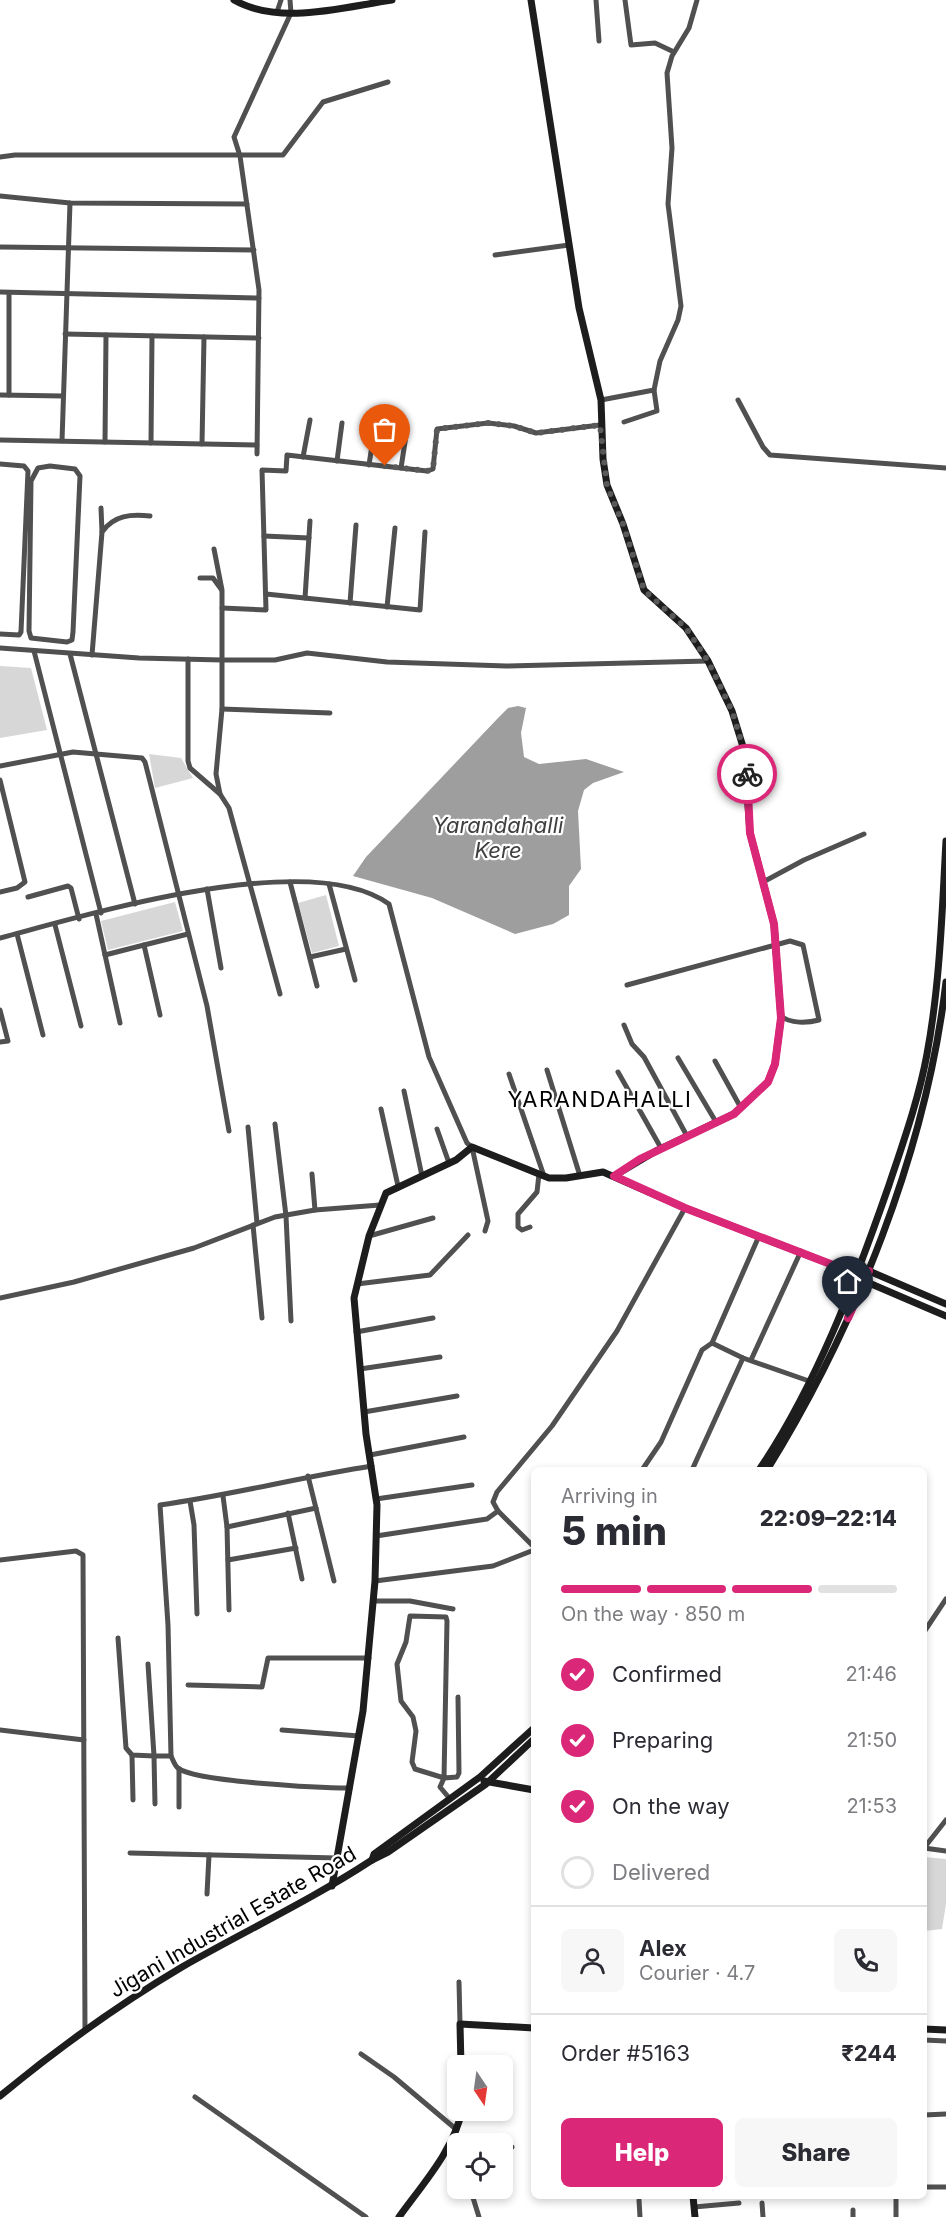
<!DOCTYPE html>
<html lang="en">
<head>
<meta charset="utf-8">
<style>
	body { margin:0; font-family:Inter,sans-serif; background:#f7f7f7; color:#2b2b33; height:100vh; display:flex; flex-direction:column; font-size:22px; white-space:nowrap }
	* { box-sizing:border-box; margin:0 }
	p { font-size:20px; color:#7c7c81 }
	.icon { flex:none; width:33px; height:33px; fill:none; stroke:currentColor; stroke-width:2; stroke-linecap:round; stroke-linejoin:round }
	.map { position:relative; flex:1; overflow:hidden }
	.details { position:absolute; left:531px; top:1467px; width:396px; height:732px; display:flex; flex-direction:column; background:#fff; border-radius:9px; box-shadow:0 3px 9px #0003 }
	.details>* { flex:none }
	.needle { width:39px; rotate:167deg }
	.buttons { position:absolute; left:447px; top:2055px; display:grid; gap:12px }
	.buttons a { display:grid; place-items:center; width:66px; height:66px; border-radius:9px; background:#fff; box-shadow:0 3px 9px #0003; font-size:30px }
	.pin { position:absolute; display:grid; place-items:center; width:51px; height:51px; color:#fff; margin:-62px -26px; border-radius:50% 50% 50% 0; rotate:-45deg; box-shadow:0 0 6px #0007 }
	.pin .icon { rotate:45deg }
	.courier { position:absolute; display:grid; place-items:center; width:60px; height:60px; margin:-30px; border:4px solid #db2777; border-radius:50%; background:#fff; color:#222; box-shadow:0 2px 8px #0007 }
	.head em { font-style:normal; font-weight:800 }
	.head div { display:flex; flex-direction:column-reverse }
	.head { display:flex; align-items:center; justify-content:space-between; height:102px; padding:0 30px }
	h1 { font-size:39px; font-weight:800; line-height:45px }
	.bar { display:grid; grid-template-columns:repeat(4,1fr); gap:9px 6px; align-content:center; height:72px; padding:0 30px }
	.bar i { height:8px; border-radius:4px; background:#e1e1e2 }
	.bar .selected { background:#db2777 }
	.bar p { grid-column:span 4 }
	.line { display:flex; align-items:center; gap:15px; padding:0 30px; border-top:2px solid #e1e1e2 }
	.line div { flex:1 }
	.round { display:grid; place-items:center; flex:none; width:63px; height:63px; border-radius:9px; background:#f7f7f7 }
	ol { padding:0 30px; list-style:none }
	li { display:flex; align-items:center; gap:18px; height:66px }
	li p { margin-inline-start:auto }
	li .icon { padding:6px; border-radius:50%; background:#db2777; color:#fff; stroke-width:4 }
	li:last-child { color:#7c7c81 }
	li i { width:33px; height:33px; border:3px solid #e1e1e2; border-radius:50% }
	.primary-button { display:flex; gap:12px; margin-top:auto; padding:12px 30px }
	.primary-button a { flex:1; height:69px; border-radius:9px; background:#db2777; color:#fff; font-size:24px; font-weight:800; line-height:69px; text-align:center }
	.primary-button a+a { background:#f7f7f7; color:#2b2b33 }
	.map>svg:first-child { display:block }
	.green { fill:#d7d7d7 }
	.water { fill:#9e9e9e }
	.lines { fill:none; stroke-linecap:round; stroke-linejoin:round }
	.street { stroke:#505050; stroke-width:5 }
	.secondary { stroke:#1d1d1d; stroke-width:7 }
	.done { stroke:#595959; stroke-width:6; stroke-dasharray:0 10.8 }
	.route { stroke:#db2777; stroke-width:8 }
	.labels { text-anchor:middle; stroke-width:4.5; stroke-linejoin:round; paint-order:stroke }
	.street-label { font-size:21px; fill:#000; stroke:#fff }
	.water-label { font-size:22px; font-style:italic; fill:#3f3f3f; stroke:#fff }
	.neighbourhood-label { font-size:22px; letter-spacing:1.5px; fill:#000; stroke:#fff }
</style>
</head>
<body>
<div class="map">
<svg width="946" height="2217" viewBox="0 0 946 2217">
	<rect width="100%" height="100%" fill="#fff"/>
	<!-- green -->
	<g class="green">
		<polygon points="0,666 31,668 47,730 0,738"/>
		<polygon points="149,754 181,758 193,778 155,788"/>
		<polygon points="326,895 339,946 312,953 298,903"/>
		<polygon points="175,902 183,931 108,950 101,921"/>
		<polygon points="924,1857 946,1859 946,1904 942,1929 924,1931"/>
	</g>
	<!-- water -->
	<polygon class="water" points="518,706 526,708 521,733 524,757 539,764 586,759 624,772 593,783 584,790 578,811 581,869 569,886 569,915 553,924 515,934 432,898 353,876 366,857 499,717 508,708"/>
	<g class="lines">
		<!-- street -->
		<g class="street">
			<polyline points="596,0 599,41"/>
			<polyline points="625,0 631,45 655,43 674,52"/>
			<polyline points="277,12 281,0"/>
			<polyline points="0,157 15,155 283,155 323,102 388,82"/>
			<polyline points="0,196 70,203 247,204"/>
			<polyline points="0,247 254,250"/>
			<polyline points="495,255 569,245"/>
			<polyline points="0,292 259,298"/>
			<polyline points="9,293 9,395"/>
			<polyline points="65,334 259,338"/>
			<polyline points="0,395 63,396"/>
			<polyline points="601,400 654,390 660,361 678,320 681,306 668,204 672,148 667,73 672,56 689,28 697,0"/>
			<polyline points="738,400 763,447 770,455 946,468"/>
			<polyline points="624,422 657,411 654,390"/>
			<polyline points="0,440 257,445"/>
			<polyline points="62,441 70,203"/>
			<polyline points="105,442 106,335"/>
			<polyline points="151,443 152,336"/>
			<polyline points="202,444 204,337"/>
			<polyline points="257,454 259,290 240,156 234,137 291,13 290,0"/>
			<polyline points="303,457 310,420"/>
			<polyline points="337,461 342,423"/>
			<polyline points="0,464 24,466 28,471 21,632 19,635 0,634"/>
			<polyline points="369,465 375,426"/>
			<polygon points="50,466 75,469 80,476 73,632 72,640 67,642 31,638 29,631 31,481 38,468"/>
			<polyline points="401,468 407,429"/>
			<polyline points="101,508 102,532"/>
			<polyline points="264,536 309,538"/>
			<polyline points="214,549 222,590 222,709 216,774 220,794 229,808 280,994"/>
			<polyline points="200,578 213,578 221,589"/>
			<polyline points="266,594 420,610 425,532"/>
			<polyline points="305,598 310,521"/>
			<polyline points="350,603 356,525"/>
			<polyline points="387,607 395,528"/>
			<polyline points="222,608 266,610 262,470 286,471 287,455 427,471 433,469 437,429 488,423 514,426 536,433 600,425"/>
			<polyline points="0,648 139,658 222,660 275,660 307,653 387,662 506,666 708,661"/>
			<polyline points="34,651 101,913"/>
			<polyline points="70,654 135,904"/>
			<path d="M92 655 102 532C114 515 131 514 150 516"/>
			<polyline points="188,659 188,761 190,768 220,794"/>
			<polyline points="222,709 330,713"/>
			<polyline points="0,766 73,752 142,758 145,762 207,1006 229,1131"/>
			<polyline points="0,780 25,882 17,888 0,892"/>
			<polyline points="290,882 317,986"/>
			<polyline points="763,882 804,860 864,834"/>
			<polyline points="329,884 355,980"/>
			<polyline points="207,889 221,968"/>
			<polyline points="28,897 68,886 71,888 79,919"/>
			<polyline points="96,914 120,1023"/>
			<polyline points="55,925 81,1026"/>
			<polyline points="17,934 43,1035"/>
			<path d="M0 938C91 914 310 847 389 904L429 1057 467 1143 472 1147 488 1221 485 1231"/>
			<polyline points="144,945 188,934"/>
			<polyline points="105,955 144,945 160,1015"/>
			<polyline points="310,957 346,949"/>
			<path d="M627 985 790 941 803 945 819 1020C808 1023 790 1024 781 1016"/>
			<polyline points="0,1010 8,1041 0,1042"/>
			<polyline points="624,1025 632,1044 644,1057 687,1136"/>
			<polyline points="678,1058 716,1122"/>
			<polyline points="715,1061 741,1108"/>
			<polyline points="547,1070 580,1176"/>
			<polyline points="618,1072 661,1148"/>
			<polyline points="509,1074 544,1176"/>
			<polyline points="404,1091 422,1176"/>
			<polyline points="381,1109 398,1186"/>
			<polyline points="275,1124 286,1216 291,1321"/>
			<polyline points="248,1127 257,1223"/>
			<polyline points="437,1129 449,1163"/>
			<polyline points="312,1174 315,1210"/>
			<polyline points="253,1225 262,1318"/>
			<polyline points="530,1227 522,1230 518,1227 518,1214 537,1192 539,1174"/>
			<polyline points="369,1236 433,1218"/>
			<polyline points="357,1284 430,1275 468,1235"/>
			<polyline points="0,1298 74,1282 194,1248 275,1217 315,1210 380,1205"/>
			<polyline points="356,1332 433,1318"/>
			<polyline points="712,1343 743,1358 809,1381"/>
			<polyline points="751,1360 801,1251"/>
			<polyline points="360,1369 440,1357"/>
			<polyline points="364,1412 457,1396"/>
			<polyline points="370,1455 464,1437"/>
			<polyline points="642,1470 661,1442 702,1350 712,1343 759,1236"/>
			<polyline points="692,1470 743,1358"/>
			<polyline points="308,1476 334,1581"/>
			<polyline points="223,1496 227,1527 229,1610"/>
			<polyline points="376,1499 472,1485"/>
			<polyline points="190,1501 194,1525 197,1614"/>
			<polyline points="288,1513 302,1579"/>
			<polyline points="227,1527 316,1508"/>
			<polyline points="376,1536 487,1519 498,1511"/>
			<polyline points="534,1547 498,1511 493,1502 497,1492 552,1426 617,1331 685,1208"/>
			<polyline points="0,1560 76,1551 83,1555 85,2030"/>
			<polyline points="228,1560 296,1548"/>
			<polyline points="375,1581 493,1566 534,1550"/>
			<polyline points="374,1601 410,1601 453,1609"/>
			<polyline points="924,1632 946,1599"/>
			<polyline points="118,1638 126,1748 132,1755 154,1756 155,1804"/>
			<polyline points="148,1664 154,1756 171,1756"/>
			<polyline points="188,1685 262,1687 268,1658 369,1658"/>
			<polyline points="0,1730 84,1740"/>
			<polyline points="282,1730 359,1736"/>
			<polyline points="132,1755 133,1800"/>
			<polyline points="179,1769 179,1807"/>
			<path d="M350 1788C324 1788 194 1782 178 1768 175 1766 173 1760 171 1756L168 1625 160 1505C231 1495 301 1477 372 1466"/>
			<polyline points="450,1799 440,1787 444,1778 415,1769 412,1762 416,1731 413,1717 401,1701 397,1664 406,1642 410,1616 446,1617 447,1621 444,1778 457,1777 459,1773 458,1697"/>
			<polyline points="924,1848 946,1820"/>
			<polyline points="924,1848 946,1851"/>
			<polyline points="130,1853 337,1858"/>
			<polyline points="207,1894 209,1855"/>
			<polyline points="459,1982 460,2024"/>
			<polyline points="924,2040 946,2041"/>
			<polyline points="361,2054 394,2077 457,2130"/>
			<polyline points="195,2097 366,2217"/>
			<polyline points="924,2115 946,2114"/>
			<polyline points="452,2138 458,2152"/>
			<polyline points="502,2147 512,2147"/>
			<polyline points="924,2187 946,2187"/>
			<polyline points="470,2188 479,2217"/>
			<polyline points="896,2196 896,2217"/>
			<polyline points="639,2200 640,2217"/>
			<polyline points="762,2203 763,2217"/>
			<polyline points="694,2207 739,2203"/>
			<polyline points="853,2210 853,2217"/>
		</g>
		<!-- secondary -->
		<g class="secondary">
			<path d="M234 0C280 26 343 7 392 0"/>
			<polyline points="531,0 579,308 601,400 603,459 607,485 623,524 644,590 686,628 708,661 732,711 744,750 750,833 774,924 781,1018 775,1064 768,1082 734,1114 656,1151 614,1176"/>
			<polyline points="848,1272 869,1271 946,1304"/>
			<polyline points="862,1280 946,1316"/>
			<path d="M759 1470C816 1386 856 1280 889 1185 903 1143 919 1098 927 1054 940 984 942 912 946 841"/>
			<path d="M767 1470C856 1326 926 1151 946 982"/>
			<polyline points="484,1781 534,1790"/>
			<polyline points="372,1860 388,1852 486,1784 534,1739"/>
			<polyline points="332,1886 363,1711 375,1581 377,1505 366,1434 354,1298 369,1236 386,1193 456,1160 472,1147 549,1178 566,1178 603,1172 685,1208 846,1270"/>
			<polyline points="924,2029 946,2030"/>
			<polyline points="461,2066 460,2024 534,2028"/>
			<path d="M0 2096C57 2049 118 2005 182 1967 245 1931 311 1900 372 1860L374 1854 480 1777 534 1728"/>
			<polyline points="693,2196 695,2217"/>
			<path d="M399 2217C422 2185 454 2150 462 2110"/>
		</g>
	</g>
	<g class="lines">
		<!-- done -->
		<polyline class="done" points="385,466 427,471 433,469 437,429 488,423 514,426 536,433 600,425 607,486 623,524 644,590 686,628 708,661 732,711 744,750 747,774"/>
		<!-- route -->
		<polyline class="route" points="747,774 750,833 774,924 781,1018 775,1064 768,1082 734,1114 640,1159 614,1176 685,1208 846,1270 869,1271 848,1318"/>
	</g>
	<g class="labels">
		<!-- street labels -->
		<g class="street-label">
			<text transform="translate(233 1922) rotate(-30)" y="7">Jigani Industrial Estate Road</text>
		</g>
		<!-- water labels -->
		<g class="water-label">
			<text x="498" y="833">Yarandahalli<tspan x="498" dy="25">Kere</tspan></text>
		</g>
		<!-- neighbourhood labels -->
		<g class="neighbourhood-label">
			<text x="600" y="1107">YARANDAHALLI</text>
		</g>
	</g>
</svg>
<div class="buttons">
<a><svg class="needle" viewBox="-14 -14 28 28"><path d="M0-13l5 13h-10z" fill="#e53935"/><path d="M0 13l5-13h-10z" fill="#7c7c81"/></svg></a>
<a><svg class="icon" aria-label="locate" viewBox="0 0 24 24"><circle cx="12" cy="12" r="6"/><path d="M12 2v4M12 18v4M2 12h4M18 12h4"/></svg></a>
</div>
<div class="pin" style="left:385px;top:466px;background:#ea580c"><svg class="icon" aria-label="bag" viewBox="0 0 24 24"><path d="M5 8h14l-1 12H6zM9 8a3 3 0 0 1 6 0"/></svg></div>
<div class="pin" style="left:848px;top:1318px;background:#1f2937"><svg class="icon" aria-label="home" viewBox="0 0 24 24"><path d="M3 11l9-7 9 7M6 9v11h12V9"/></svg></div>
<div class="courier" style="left:747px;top:774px"><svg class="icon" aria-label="bike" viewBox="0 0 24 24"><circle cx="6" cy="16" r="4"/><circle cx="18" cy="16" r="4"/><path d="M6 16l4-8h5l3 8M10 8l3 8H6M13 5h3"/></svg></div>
<section class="details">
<div class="head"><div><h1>5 min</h1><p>Arriving in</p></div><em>22:09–22:14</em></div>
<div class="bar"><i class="selected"></i><i class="selected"></i><i class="selected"></i><i></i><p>On the way · 850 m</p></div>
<ol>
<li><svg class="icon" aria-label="check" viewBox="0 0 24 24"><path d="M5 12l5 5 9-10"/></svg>Confirmed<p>21:46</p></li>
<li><svg class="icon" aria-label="check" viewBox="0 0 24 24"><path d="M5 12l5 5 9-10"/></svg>Preparing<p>21:50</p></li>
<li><svg class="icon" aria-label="check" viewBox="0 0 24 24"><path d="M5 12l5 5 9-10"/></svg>On the way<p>21:53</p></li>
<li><i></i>Delivered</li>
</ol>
<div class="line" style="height:108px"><a class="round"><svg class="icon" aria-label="person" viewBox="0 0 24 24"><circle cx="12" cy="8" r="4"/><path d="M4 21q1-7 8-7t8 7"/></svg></a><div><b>Alex</b><p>Courier · 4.7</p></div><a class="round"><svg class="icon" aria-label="phone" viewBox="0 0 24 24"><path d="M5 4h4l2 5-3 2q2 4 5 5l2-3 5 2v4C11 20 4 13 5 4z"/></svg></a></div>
<div class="line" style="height:78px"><div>Order #5163</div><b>₹244</b></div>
<div class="primary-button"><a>Help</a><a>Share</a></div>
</section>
</div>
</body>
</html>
